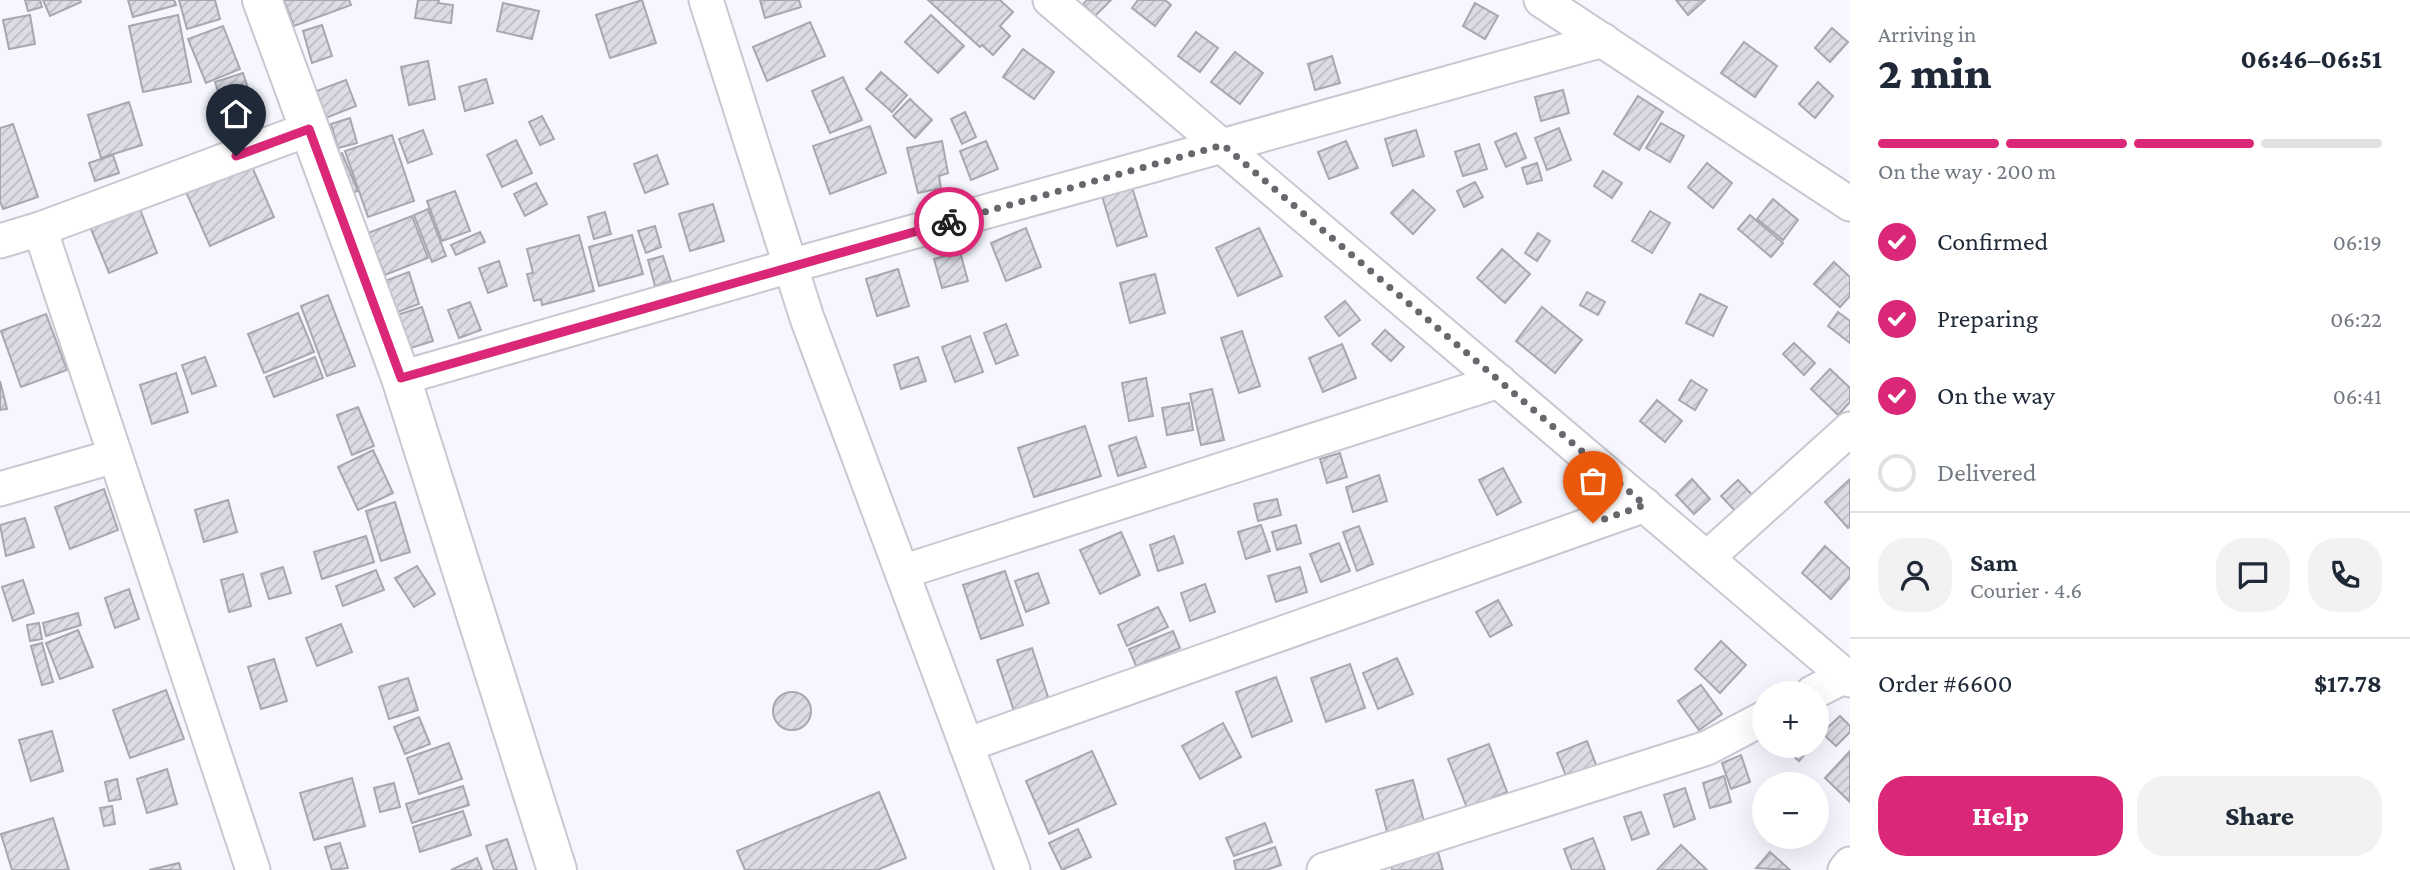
<!DOCTYPE html>
<html lang="en">
<head>
<meta charset="utf-8">
<style>
	body { margin:0; font-family:"Crimson Pro",serif; background:#f2f2f3; color:#1f2937; height:100vh; display:flex; flex-direction:column; font-size:26px; white-space:nowrap }
	* { box-sizing:border-box; margin:0 }
	p { font-size:23px; color:#747a83 }
	.icon { flex:none; width:38px; height:38px; fill:none; stroke:currentColor; stroke-width:2; stroke-linecap:round; stroke-linejoin:round }
	.map { position:relative; flex:1; overflow:hidden }
	.panel { display:flex; flex-direction:column; background:#fff; width:560px }
	.panel>* { flex:none }
	.buttons { position:absolute; left:1752px; top:681px; display:grid; gap:14px }
	.buttons a { display:grid; place-items:center; width:77px; height:77px; border-radius:50%; background:#fff; box-shadow:0 7px 28px #0002; font-size:35px }
	.pin { position:absolute; display:grid; place-items:center; width:60px; height:60px; color:#fff; margin:-72px -30px; border-radius:50% 50% 50% 0; rotate:-45deg; box-shadow:0 0 7px #0007 }
	.pin .icon { rotate:45deg }
	.courier { position:absolute; display:grid; place-items:center; width:70px; height:70px; margin:-35px; border:5px solid #db2777; border-radius:50%; background:#fff; color:#222; box-shadow:0 2px 9px #0007 }
	.head em { font-style:normal; font-weight:800 }
	.head div { display:flex; flex-direction:column-reverse }
	.head { display:flex; align-items:center; justify-content:space-between; height:119px; padding:0 28px }
	h1 { font-size:46px; font-weight:800; line-height:52px }
	.bar { display:grid; grid-template-columns:repeat(4,1fr); gap:10px 7px; align-content:center; height:84px; padding:0 28px }
	.bar i { height:9px; border-radius:5px; background:#e0e1e3 }
	.bar .on { background:#db2777 }
	.bar p { grid-column:span 4 }
	.line { display:flex; align-items:center; gap:18px; padding:0 28px; border-top:2px solid #e0e1e3 }
	.line div { flex:1 }
	.round { display:grid; place-items:center; flex:none; width:74px; height:74px; border-radius:28px; background:#f2f2f3 }
	ol { padding:0 28px; list-style:none }
	li { display:flex; align-items:center; gap:21px; height:77px }
	li p { margin-inline-start:auto }
	li .icon { padding:7px; border-radius:50%; background:#db2777; color:#fff; stroke-width:4 }
	li:last-child { color:#747a83 }
	li i { width:38px; height:38px; border:4px solid #e0e1e3; border-radius:50% }
	.action { display:flex; gap:14px; margin-top:auto; padding:14px 28px }
	.action a { flex:1; height:80px; border-radius:28px; background:#db2777; color:#fff; font-size:28px; font-weight:800; line-height:80px; text-align:center }
	.action a+a { background:#f2f2f3; color:#1f2937 }
	main { display:flex; flex:1; min-height:0 }
	.map>svg:first-child { display:block }
	.building { fill:url(#building-hatch); stroke:#a7a7af; stroke-width:2 }
	.lines { fill:none; stroke-linecap:round; stroke-linejoin:round }
	.minor-casing { stroke:#c8c8d1; stroke-width:37 }
	.secondary-casing { stroke:#c8c8d1; stroke-width:42 }
	.minor { stroke:#fff; stroke-width:33 }
	.secondary { stroke:#fff; stroke-width:38 }
	.done { stroke:#67676d; stroke-width:7; stroke-dasharray:0 12.6 }
	.route { stroke:#db2777; stroke-width:9 }
</style>
</head>
<body>
<main>
<div class="map">
<svg width="1850" height="870" viewBox="0 0 1850 870">
	<defs>
		<pattern id="building-hatch" width="6" height="6" patternUnits="userSpaceOnUse" patternTransform="scale(1.75)"><rect width="6" height="6" fill="#dcdce5"/><path d="M-1 1l2-2M0 6l6-6M5 7l2-2" fill="none" stroke="#bcbcc4"/></pattern>
	</defs>
	<rect width="100%" height="100%" fill="#f6f6ff"/>
	<!-- building -->
	<g class="building">
		<polygon points="25,0 40,0 42,7 28,11"/>
		<polygon points="43,0 80,0 81,2 50,16"/>
		<polygon points="128,0 174,0 176,5 133,17"/>
		<polygon points="179,0 215,0 220,19 187,29"/>
		<polygon points="284,0 349,0 351,5 294,26"/>
		<polygon points="418,0 439,0 438,3 453,5 451,23 415,18"/>
		<polygon points="642,0 656,43 610,58 596,15"/>
		<polygon points="760,0 799,0 801,7 765,18"/>
		<polygon points="928,0 1000,0 1013,12 1000,26 1010,36 993,55 982,45 980,47"/>
		<polygon points="1087,0 1111,0 1095,16 1083,4"/>
		<polygon points="1138,0 1165,0 1171,5 1155,26 1132,8"/>
		<polygon points="1676,0 1705,0 1688,15"/>
		<polygon points="503,3 539,11 532,39 497,31"/>
		<polygon points="1475,3 1498,16 1485,39 1463,26"/>
		<polygon points="30,15 35,44 9,49 3,20"/>
		<polygon points="178,15 191,82 143,92 129,26"/>
		<polygon points="931,15 964,46 938,73 905,42"/>
		<polygon points="810,22 825,56 767,81 753,47"/>
		<polygon points="322,25 332,56 312,63 303,31"/>
		<polygon points="223,26 240,69 206,83 188,39"/>
		<polygon points="1832,28 1848,42 1830,62 1815,48"/>
		<polygon points="1196,32 1218,48 1200,72 1178,56"/>
		<polygon points="1744,42 1777,66 1755,97 1721,73"/>
		<polygon points="1023,49 1054,72 1034,99 1003,77"/>
		<polygon points="1235,52 1263,73 1240,104 1211,82"/>
		<polygon points="1332,56 1340,83 1315,90 1308,64"/>
		<polygon points="428,61 435,99 409,105 401,67"/>
		<polygon points="881,72 907,95 892,112 866,89"/>
		<polygon points="243,73 259,123 231,132 215,82"/>
		<polygon points="843,77 862,120 830,133 812,91"/>
		<polygon points="486,79 493,103 465,111 459,87"/>
		<polygon points="346,80 356,106 321,120 311,93"/>
		<polygon points="1818,82 1833,96 1815,118 1799,104"/>
		<polygon points="1563,90 1569,113 1541,121 1535,97"/>
		<polygon points="1638,96 1663,112 1639,150 1614,134"/>
		<polygon points="910,99 932,120 915,138 893,116"/>
		<polygon points="129,102 142,145 101,158 88,115"/>
		<polygon points="965,112 976,137 962,144 951,119"/>
		<polygon points="542,116 554,139 540,145 529,122"/>
		<polygon points="350,118 357,143 338,148 331,124"/>
		<polygon points="1661,123 1684,136 1670,162 1646,148"/>
		<polygon points="13,124 38,197 3,209 0,201 0,128"/>
		<polygon points="870,126 886,173 830,194 813,146"/>
		<polygon points="1559,128 1571,160 1547,170 1535,138"/>
		<polygon points="423,130 432,154 408,163 399,139"/>
		<polygon points="1416,130 1424,156 1393,166 1385,139"/>
		<polygon points="1516,133 1526,158 1506,167 1495,142"/>
		<polygon points="392,135 414,201 368,217 345,151"/>
		<polygon points="516,140 532,173 502,187 487,155"/>
		<polygon points="942,141 948,173 939,176 941,188 918,193 907,148"/>
		<polygon points="986,141 998,169 971,180 960,151"/>
		<polygon points="1346,141 1358,168 1329,179 1318,152"/>
		<polygon points="1479,144 1487,169 1463,176 1455,152"/>
		<polygon points="342,153 358,191 346,195 331,158"/>
		<polygon points="113,155 119,173 95,181 89,163"/>
		<polygon points="657,155 668,184 645,193 634,164"/>
		<polygon points="250,162 274,217 210,246 186,192"/>
		<polygon points="1537,163 1542,180 1527,184 1522,168"/>
		<polygon points="1707,163 1732,183 1713,208 1688,187"/>
		<polygon points="1603,171 1622,183 1612,198 1594,186"/>
		<polygon points="1475,182 1483,197 1464,207 1457,191"/>
		<polygon points="536,183 547,204 525,216 514,194"/>
		<polygon points="1132,187 1147,236 1117,246 1102,196"/>
		<polygon points="1413,190 1435,210 1413,234 1391,213"/>
		<polygon points="455,191 470,231 442,241 427,201"/>
		<polygon points="1773,199 1798,220 1783,240 1757,219"/>
		<polygon points="138,204 157,253 109,273 89,224"/>
		<polygon points="713,204 724,241 690,251 679,214"/>
		<polygon points="428,209 446,256 432,262 414,215"/>
		<polygon points="1650,211 1670,223 1652,253 1632,241"/>
		<polygon points="605,212 611,234 594,239 588,217"/>
		<polygon points="1750,215 1783,243 1771,257 1738,229"/>
		<polygon points="412,216 428,258 385,275 368,233"/>
		<polygon points="655,226 661,247 646,253 638,231"/>
		<polygon points="1026,228 1041,267 1006,281 991,243"/>
		<polygon points="1259,228 1282,276 1238,296 1216,248"/>
		<polygon points="480,232 485,242 456,255 451,245"/>
		<polygon points="1538,233 1550,241 1537,261 1525,253"/>
		<polygon points="579,235 594,291 542,305 541,299 534,301 527,274 533,273 527,249"/>
		<polygon points="632,235 643,274 599,286 589,247"/>
		<polygon points="1502,249 1530,274 1505,303 1477,278"/>
		<polygon points="960,252 968,281 942,288 934,259"/>
		<polygon points="663,256 671,281 655,286 648,260"/>
		<polygon points="499,261 507,286 488,293 479,268"/>
		<polygon points="1834,262 1850,277 1850,296 1840,307 1814,284"/>
		<polygon points="898,269 909,306 877,316 866,279"/>
		<polygon points="409,272 419,304 392,314 382,282"/>
		<polygon points="1155,274 1165,313 1130,323 1120,283"/>
		<polygon points="1587,292 1605,302 1598,315 1580,305"/>
		<polygon points="1700,294 1727,307 1713,336 1686,323"/>
		<polygon points="328,295 355,366 327,376 301,306"/>
		<polygon points="1345,301 1360,320 1339,336 1325,317"/>
		<polygon points="470,302 481,330 459,338 448,310"/>
		<polygon points="422,307 433,341 404,350 394,316"/>
		<polygon points="1542,307 1582,340 1555,373 1516,341"/>
		<polygon points="1838,312 1850,321 1850,343 1828,326"/>
		<polygon points="298,313 314,352 264,373 248,334"/>
		<polygon points="46,314 67,370 21,387 1,331"/>
		<polygon points="1006,324 1018,355 996,364 984,333"/>
		<polygon points="1385,330 1404,347 1391,361 1372,344"/>
		<polygon points="1242,331 1260,386 1239,393 1221,338"/>
		<polygon points="970,336 983,372 955,382 942,347"/>
		<polygon points="1794,343 1815,363 1804,375 1783,354"/>
		<polygon points="1342,344 1356,378 1323,392 1309,358"/>
		<polygon points="205,357 216,386 192,394 182,365"/>
		<polygon points="315,357 323,378 274,397 266,377"/>
		<polygon points="918,357 926,381 901,389 894,365"/>
		<polygon points="1830,369 1850,388 1850,402 1838,415 1811,389"/>
		<polygon points="176,373 188,412 152,424 140,385"/>
		<polygon points="1146,378 1153,416 1129,421 1122,383"/>
		<polygon points="1691,380 1707,390 1695,410 1679,400"/>
		<polygon points="0,381 7,409 0,410"/>
		<polygon points="1212,389 1224,440 1201,445 1190,394"/>
		<polygon points="1657,400 1682,421 1665,442 1640,421"/>
		<polygon points="1189,403 1193,430 1167,435 1162,408"/>
		<polygon points="358,407 374,446 352,455 337,415"/>
		<polygon points="1085,426 1101,476 1034,497 1018,448"/>
		<polygon points="1136,437 1146,467 1118,476 1109,446"/>
		<polygon points="373,450 393,493 358,510 338,467"/>
		<polygon points="1340,453 1347,477 1327,483 1320,459"/>
		<polygon points="1503,468 1521,502 1497,515 1479,480"/>
		<polygon points="1379,475 1387,501 1353,512 1346,487"/>
		<polygon points="1692,479 1710,499 1694,514 1676,495"/>
		<polygon points="1850,479 1850,527 1848,528 1825,502"/>
		<polygon points="1738,480 1758,501 1741,517 1721,496"/>
		<polygon points="104,489 118,530 70,549 55,507"/>
		<polygon points="1277,499 1281,515 1258,521 1254,504"/>
		<polygon points="228,500 237,532 204,542 195,510"/>
		<polygon points="395,502 410,552 381,561 366,511"/>
		<polygon points="25,518 34,547 6,556 0,525"/>
		<polygon points="1261,525 1270,551 1246,559 1238,532"/>
		<polygon points="1296,525 1301,543 1277,550 1272,532"/>
		<polygon points="1359,526 1373,564 1357,571 1343,532"/>
		<polygon points="1121,532 1140,575 1100,594 1080,550"/>
		<polygon points="366,536 374,562 322,579 314,552"/>
		<polygon points="1174,536 1183,563 1158,571 1150,545"/>
		<polygon points="1339,543 1350,571 1321,582 1310,554"/>
		<polygon points="1825,546 1850,569 1850,577 1831,599 1802,573"/>
		<polygon points="417,566 435,594 414,607 395,578"/>
		<polygon points="283,567 291,593 269,599 261,574"/>
		<polygon points="1300,567 1307,592 1276,602 1268,576"/>
		<polygon points="376,570 384,590 343,606 336,586"/>
		<polygon points="1005,571 1023,625 981,639 963,585"/>
		<polygon points="1038,573 1049,603 1026,612 1015,581"/>
		<polygon points="243,574 251,606 229,612 221,580"/>
		<polygon points="23,580 34,613 13,621 2,587"/>
		<polygon points="1205,584 1215,612 1190,621 1181,593"/>
		<polygon points="129,589 139,619 115,628 105,598"/>
		<polygon points="1498,600 1512,625 1490,637 1476,612"/>
		<polygon points="1158,607 1168,627 1127,646 1118,625"/>
		<polygon points="78,613 81,625 46,636 43,623"/>
		<polygon points="39,623 42,639 30,641 27,625"/>
		<polygon points="341,624 352,652 317,666 306,638"/>
		<polygon points="78,630 93,667 60,679 46,643"/>
		<polygon points="1173,631 1180,648 1136,666 1129,649"/>
		<polygon points="1721,641 1746,665 1720,693 1695,669"/>
		<polygon points="42,643 53,682 42,685 31,646"/>
		<polygon points="1032,648 1049,700 1014,711 997,660"/>
		<polygon points="1397,658 1413,694 1378,709 1363,673"/>
		<polygon points="274,659 287,701 261,709 248,667"/>
		<polygon points="1350,664 1365,708 1326,722 1311,678"/>
		<polygon points="1276,677 1292,721 1252,737 1236,692"/>
		<polygon points="408,678 418,710 389,719 379,687"/>
		<polygon points="1701,685 1722,714 1699,730 1678,701"/>
		<polygon points="166,690 184,739 130,758 113,710"/>
		<circle cx="792" cy="711" r="19"/>
		<polygon points="1840,716 1850,726 1850,732 1836,746 1822,733"/>
		<polygon points="419,717 430,744 405,754 394,727"/>
		<polygon points="1223,723 1241,757 1200,779 1182,746"/>
		<polygon points="52,731 63,771 31,781 19,740"/>
		<polygon points="1587,741 1598,770 1568,781 1557,753"/>
		<polygon points="449,743 462,779 419,794 407,758"/>
		<polygon points="1489,744 1507,792 1467,808 1448,759"/>
		<polygon points="1782,746 1812,746 1799,761"/>
		<polygon points="1092,751 1116,804 1049,834 1026,781"/>
		<polygon points="1850,751 1850,802 1825,778"/>
		<polygon points="1741,755 1750,782 1731,789 1722,763"/>
		<polygon points="167,769 177,804 147,813 137,779"/>
		<polygon points="1724,776 1731,802 1710,808 1703,783"/>
		<polygon points="352,778 365,826 314,840 300,793"/>
		<polygon points="117,779 121,799 109,801 105,782"/>
		<polygon points="1413,780 1427,833 1390,843 1376,790"/>
		<polygon points="394,783 400,807 380,812 374,788"/>
		<polygon points="463,786 469,805 412,823 406,804"/>
		<polygon points="1685,788 1695,819 1674,827 1664,795"/>
		<polygon points="879,792 906,858 877,870 745,870 737,851"/>
		<polygon points="112,806 115,824 104,826 100,808"/>
		<polygon points="463,811 471,835 420,852 413,827"/>
		<polygon points="1641,812 1649,834 1632,840 1624,817"/>
		<polygon points="53,818 69,870 12,870 1,834"/>
		<polygon points="1265,823 1272,842 1234,856 1226,838"/>
		<polygon points="1078,829 1091,857 1062,870 1049,843"/>
		<polygon points="1593,838 1605,870 1572,870 1564,849"/>
		<polygon points="507,839 517,870 494,870 486,846"/>
		<polygon points="340,843 348,868 332,870 325,847"/>
		<polygon points="1681,845 1707,870 1657,870"/>
		<polygon points="1275,847 1281,865 1266,870 1236,870 1234,861"/>
		<polygon points="1438,852 1443,870 1392,870 1391,864"/>
		<polygon points="1770,852 1790,870 1756,868"/>
		<polygon points="477,858 482,870 451,870"/>
		<polygon points="179,863 181,870 149,870"/>
	</g>
	<g class="lines">
		<!-- minor casing -->
		<g class="minor-casing">
			<g id="minor">
				<polyline points="706,0 807,318 1013,870"/>
				<polyline points="1050,0 1850,680"/>
				<polyline points="1541,0 1850,204"/>
				<polyline points="40,229 253,870"/>
				<polyline points="0,241 40,229 309,129"/>
				<polyline points="401,378 790,266 1603,40"/>
				<polyline points="0,489 115,456"/>
				<polyline points="1707,558 1850,429"/>
				<polyline points="902,572 1499,381"/>
				<polyline points="1812,693 1845,676"/>
				<polyline points="966,745 1645,505"/>
				<polyline points="1324,870 1707,748 1764,718"/>
				<polyline points="1845,870 1850,864"/>
			</g>
		</g>
		<!-- secondary casing -->
		<g class="secondary-casing">
			<polyline id="secondary" points="262,0 401,378 557,870"/>
		</g>
		<!-- minor -->
		<use href="#minor" class="minor"/>
		<!-- secondary -->
		<use href="#secondary" class="secondary"/>
	</g>
	<g class="lines">
		<!-- done -->
		<polyline class="done" points="949,222 1223,145 1645,505 1593,523"/>
		<!-- route -->
		<polyline class="route" points="236,156 309,129 401,378 949,222"/>
	</g>
</svg>
<div class="buttons">
<a>+</a>
<a>−</a>
</div>
<div class="pin" style="left:1593px;top:523px;background:#ea580c"><svg class="icon" aria-label="bag" viewBox="0 0 24 24"><path d="M5 8h14l-1 12H6zM9 8a3 3 0 0 1 6 0"/></svg></div>
<div class="pin" style="left:236px;top:156px;background:#1f2937"><svg class="icon" aria-label="home" viewBox="0 0 24 24"><path d="M3 11l9-7 9 7M6 9v11h12V9"/></svg></div>
<div class="courier" style="left:949px;top:222px"><svg class="icon" aria-label="bike" viewBox="0 0 24 24"><circle cx="6" cy="16" r="4"/><circle cx="18" cy="16" r="4"/><path d="M6 16l4-8h5l3 8M10 8l3 8H6M13 5h3"/></svg></div>
</div>
<section class="panel">
<div class="head"><div><h1>2 min</h1><p>Arriving in</p></div><em>06:46–06:51</em></div>
<div class="bar"><i class="on"></i><i class="on"></i><i class="on"></i><i></i><p>On the way · 200 m</p></div>
<ol>
<li><svg class="icon" aria-label="check" viewBox="0 0 24 24"><path d="M5 12l5 5 9-10"/></svg>Confirmed<p>06:19</p></li>
<li><svg class="icon" aria-label="check" viewBox="0 0 24 24"><path d="M5 12l5 5 9-10"/></svg>Preparing<p>06:22</p></li>
<li><svg class="icon" aria-label="check" viewBox="0 0 24 24"><path d="M5 12l5 5 9-10"/></svg>On the way<p>06:41</p></li>
<li><i></i>Delivered</li>
</ol>
<div class="line" style="height:126px"><a class="round"><svg class="icon" aria-label="person" viewBox="0 0 24 24"><circle cx="12" cy="8" r="4"/><path d="M4 21q1-7 8-7t8 7"/></svg></a><div><b>Sam</b><p>Courier · 4.6</p></div><a class="round"><svg class="icon" aria-label="chat" viewBox="0 0 24 24"><path d="M4 5h16v11H9l-5 4z"/></svg></a><a class="round"><svg class="icon" aria-label="phone" viewBox="0 0 24 24"><path d="M5 4h4l2 5-3 2q2 4 5 5l2-3 5 2v4C11 20 4 13 5 4z"/></svg></a></div>
<div class="line" style="height:91px"><div>Order #6600</div><b>$17.78</b></div>
<div class="action"><a>Help</a><a>Share</a></div>
</section>
</main>
</body>
</html>
